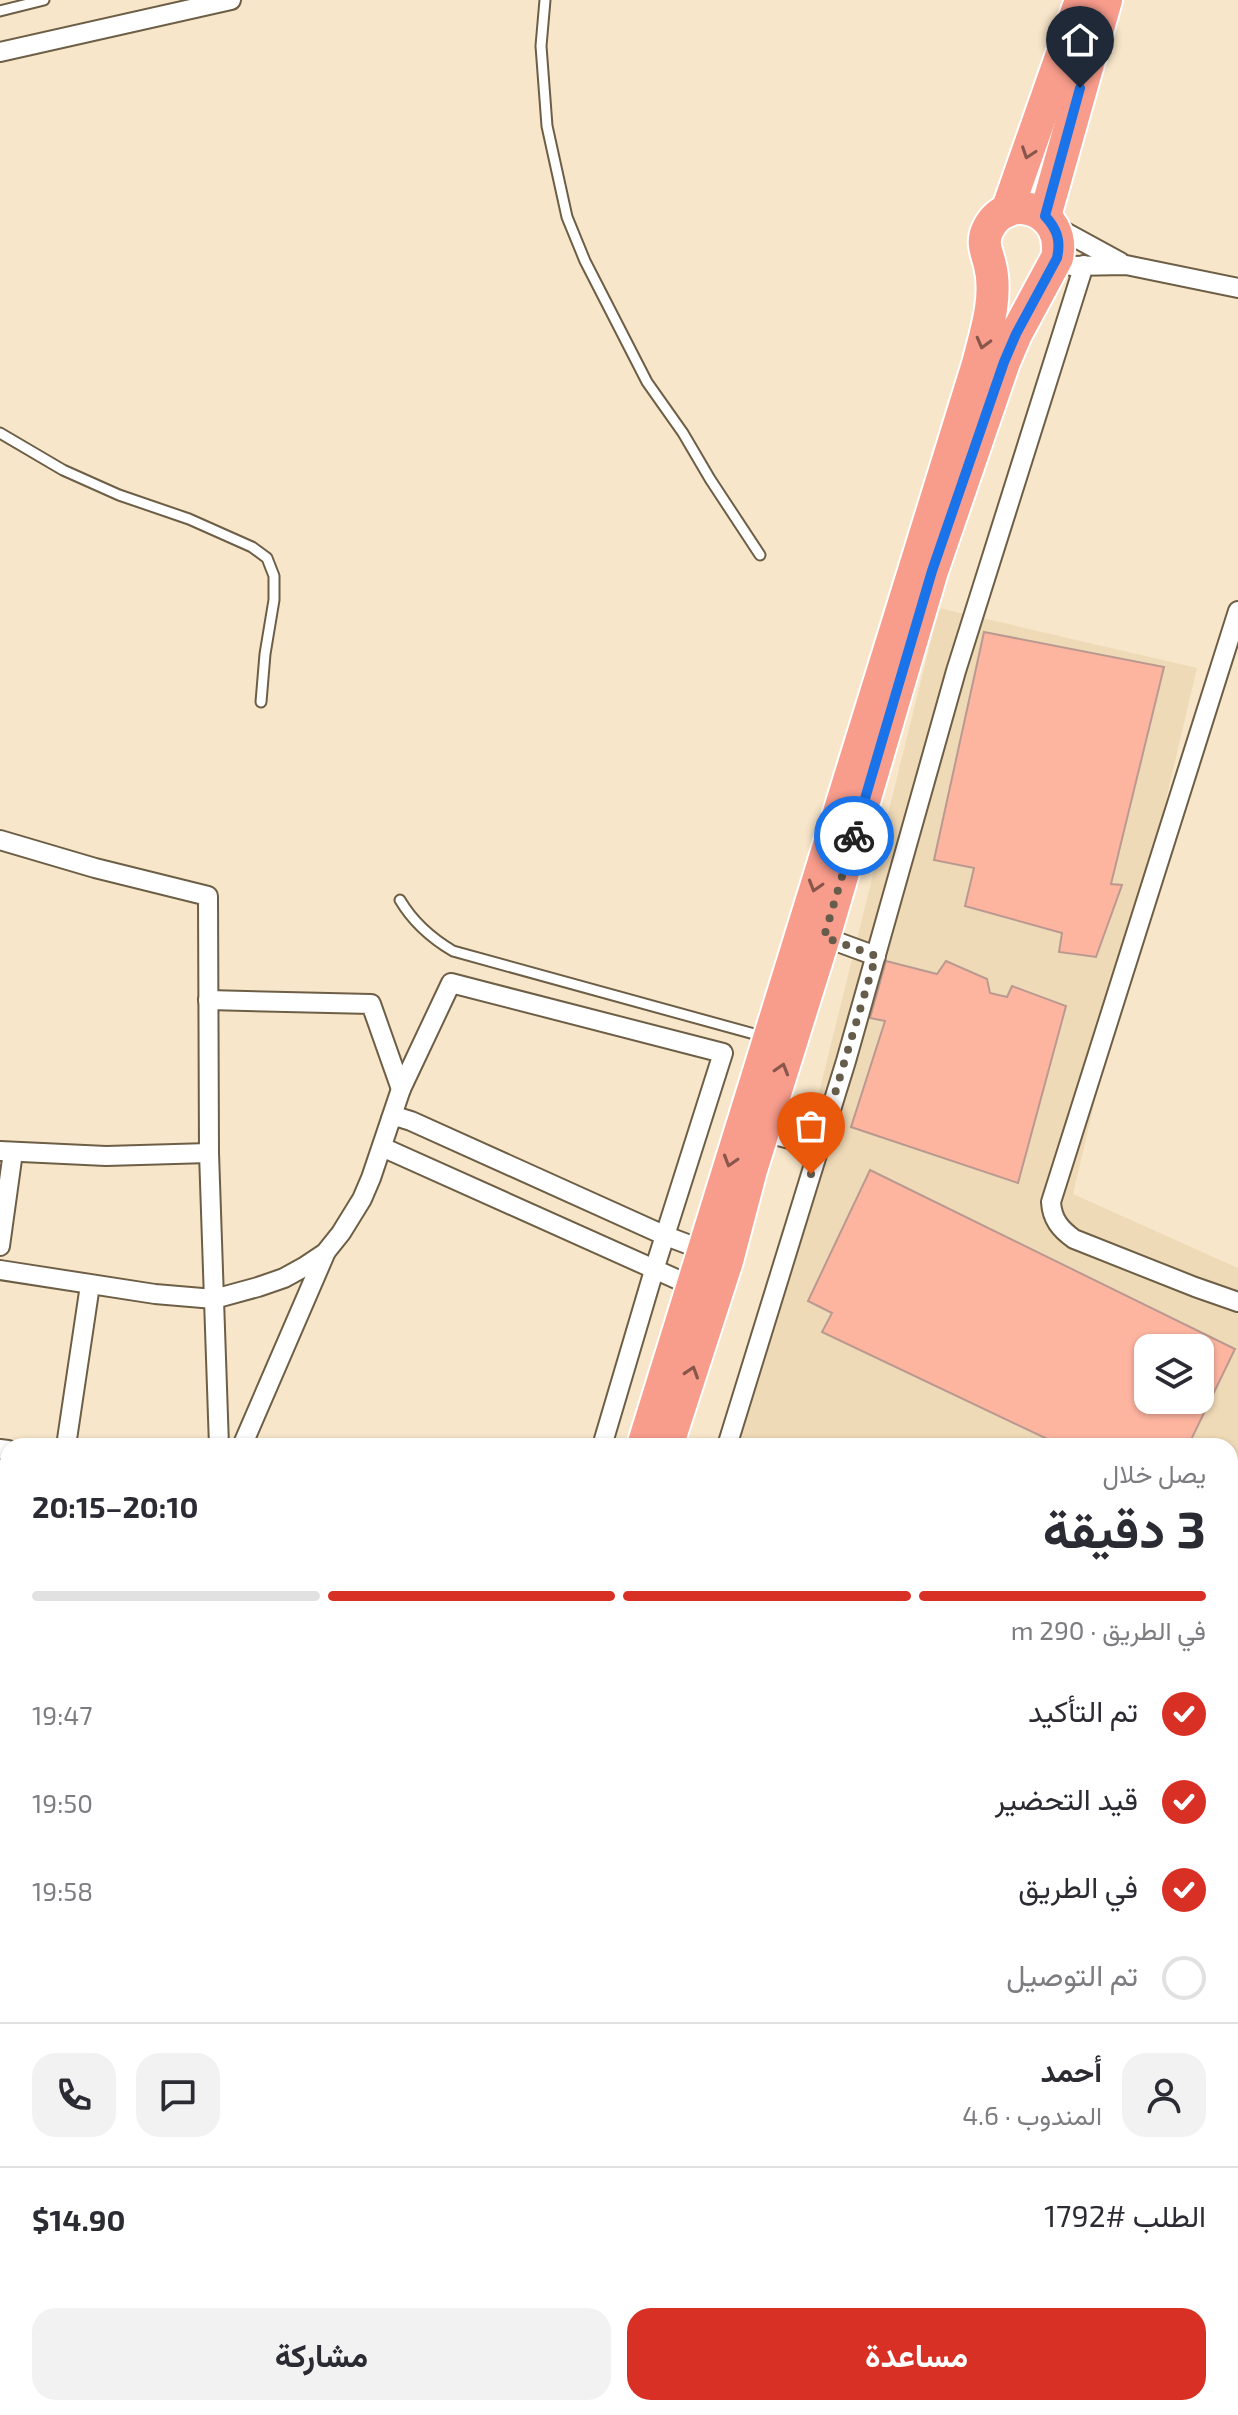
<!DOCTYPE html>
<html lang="ar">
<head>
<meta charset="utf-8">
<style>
	body { margin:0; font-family:"Exo 2",Vazirmatn,sans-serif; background:#f2f2f3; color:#2b2b33; direction:rtl; height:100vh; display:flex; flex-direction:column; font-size:30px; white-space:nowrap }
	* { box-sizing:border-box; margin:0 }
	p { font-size:26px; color:#7c7c81 }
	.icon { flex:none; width:44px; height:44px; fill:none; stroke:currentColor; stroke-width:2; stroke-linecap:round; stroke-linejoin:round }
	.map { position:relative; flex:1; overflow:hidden; direction:ltr }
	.sheet { position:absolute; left:0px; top:1438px; width:1238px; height:978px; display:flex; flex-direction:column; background:#fff; border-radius:24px 24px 0 0; box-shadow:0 2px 6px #0004; direction:rtl }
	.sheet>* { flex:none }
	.fabs { position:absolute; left:1134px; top:1334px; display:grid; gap:16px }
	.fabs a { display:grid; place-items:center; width:80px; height:80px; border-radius:16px; background:#fff; box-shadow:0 2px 6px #0004; font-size:40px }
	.pin { position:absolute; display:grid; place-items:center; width:68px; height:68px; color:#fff; margin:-82px -34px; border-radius:50% 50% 50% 0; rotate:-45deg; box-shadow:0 0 8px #0007 }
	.pin .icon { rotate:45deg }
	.courier { position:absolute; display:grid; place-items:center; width:80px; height:80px; margin:-40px; border:6px solid #1a73e8; border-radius:50%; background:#fff; color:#222; box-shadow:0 2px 10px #0007 }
	.headline em { font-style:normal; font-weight:700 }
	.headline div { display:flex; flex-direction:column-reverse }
	.headline { display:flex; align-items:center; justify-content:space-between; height:136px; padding:0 32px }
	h1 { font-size:52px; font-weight:700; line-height:60px }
	.bar { display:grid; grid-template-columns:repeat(4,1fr); gap:12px 8px; align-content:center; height:96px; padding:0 32px }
	.bar i { height:10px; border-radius:6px; background:#e1e1e2 }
	.bar .active { background:#d93025 }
	.bar p { grid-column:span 4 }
	.line { display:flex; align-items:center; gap:20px; padding:0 32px; border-top:2px solid #e1e1e2 }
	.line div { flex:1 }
	.round { display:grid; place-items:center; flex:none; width:84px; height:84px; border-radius:24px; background:#f2f2f3 }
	ol { padding:0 32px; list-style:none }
	li { display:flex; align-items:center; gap:24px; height:88px }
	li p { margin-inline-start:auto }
	li .icon { padding:8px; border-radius:50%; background:#d93025; color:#fff; stroke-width:4 }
	li:last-child { color:#7c7c81 }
	li i { width:44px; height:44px; border:4px solid #e1e1e2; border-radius:50% }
	.button { display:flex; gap:16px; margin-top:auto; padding:16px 32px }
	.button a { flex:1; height:92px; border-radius:24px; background:#d93025; color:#fff; font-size:32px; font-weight:700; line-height:92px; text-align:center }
	.button a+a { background:#f2f2f3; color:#2b2b33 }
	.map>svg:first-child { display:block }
	.built { fill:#efdab7; fill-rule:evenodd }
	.building { fill:#fdb5a0; stroke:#ba9990; stroke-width:2; fill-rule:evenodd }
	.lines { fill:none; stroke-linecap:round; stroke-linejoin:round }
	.service-casing { stroke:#6d5e46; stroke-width:13 }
	.minor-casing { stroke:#6d5e46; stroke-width:22 }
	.trunk-casing { stroke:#fff; stroke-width:36 }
	.service { stroke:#fff; stroke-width:9 }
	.minor { stroke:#fff; stroke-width:18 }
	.trunk { stroke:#f89c8c; stroke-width:32 }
	.oneway { stroke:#88564a }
	.done { stroke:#655c4c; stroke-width:8; stroke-dasharray:0 14.4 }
	.route { stroke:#1a73e8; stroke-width:10 }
</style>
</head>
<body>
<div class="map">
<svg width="1238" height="2415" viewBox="0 0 1238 2415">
	<rect width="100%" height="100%" fill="#f7e6c9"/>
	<!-- built -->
	<g class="built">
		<path d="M939 608 1197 668 1073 1194 1238 1268V1492L1230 1514V1446H758L734 1436ZM1148 1348H1200V1400H1148Z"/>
		<polygon points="1230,1773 1238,1776 1238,2415 442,2415 444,2408 1230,2408"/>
	</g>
	<!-- building -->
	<g class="building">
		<polygon points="984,632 1164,667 1111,884 1122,885 1096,957 1059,952 1062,933 965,906 974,868 934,860"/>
		<polygon points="886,961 937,974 946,961 987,979 990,993 1007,997 1012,986 1066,1006 1018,1183 851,1127 885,1021 870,1018"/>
		<path d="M870 1170 1235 1349 1188 1446H1062L822 1332 832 1313 808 1301ZM1148 1348H1200V1400H1148Z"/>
		<polygon points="1230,2072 1238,2074 1238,2217 1230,2215"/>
		<polygon points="1230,2288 1238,2290 1238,2314 1230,2348"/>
		<polygon points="1230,2372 1238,2374 1238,2415 1216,2415 1217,2408 1230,2408"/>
		<polygon points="447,2408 510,2408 508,2415 445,2415"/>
		<polygon points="655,2408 828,2408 826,2415 653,2415"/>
		<polygon points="828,2408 851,2408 873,2415 826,2415"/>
	</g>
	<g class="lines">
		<!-- service casing -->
		<g class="service-casing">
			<g id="service">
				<polyline points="545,0 541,46 547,126 567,217 585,261 647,382 683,433 710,479 760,555"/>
				<polyline points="0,11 44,0"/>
				<polyline points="0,433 63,470 119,495 189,519 252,547 267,558 274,576 274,600 265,654 261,702"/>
				<path d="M400 900C413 922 431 938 453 951L765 1037"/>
				<polyline points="1230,1545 1238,1516"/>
				<polyline points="1230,1800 1238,1802"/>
				<polyline points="0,1975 8,1977"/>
				<polyline points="1230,2262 1238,2264"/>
				<polyline points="0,2266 8,2264"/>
				<polyline points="986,2415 988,2408"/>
			</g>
		</g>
		<!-- minor casing -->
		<g class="minor-casing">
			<g id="minor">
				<polyline points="0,52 231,0"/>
				<polyline points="1054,226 1120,262"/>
				<polyline points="1071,266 1126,265 1238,288"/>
				<path d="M1238 611 1051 1202C1052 1219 1060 1229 1074 1239L1195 1287 1238 1302"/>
				<polyline points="0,840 95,868 208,896 209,1153 219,1446"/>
				<polyline points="824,937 876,956"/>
				<polyline points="208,1000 371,1004 401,1089"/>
				<polyline points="391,1119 398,1117 411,1121 666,1236 703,1250"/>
				<polyline points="763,1132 820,1147"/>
				<polyline points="382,1147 692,1286"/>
				<polyline points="0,1151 106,1156 209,1153"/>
				<polyline points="0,1246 13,1152"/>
				<polyline points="0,1270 155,1294 214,1299 258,1287 284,1278 304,1267 325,1253 341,1233 362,1199 371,1178 401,1089 451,983 723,1053 655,1267 602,1446"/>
				<polyline points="66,1446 90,1285"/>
				<polyline points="242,1446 325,1254"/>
				<polyline points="727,1446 846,1061 956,671 1084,265"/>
				<polyline points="0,1449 8,1450"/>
				<polyline points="435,2415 437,2408"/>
			</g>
		</g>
		<!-- trunk casing -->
		<g class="trunk-casing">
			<g id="trunk">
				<polyline points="1007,211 1081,0"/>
				<polyline points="1045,216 1106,0"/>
				<path d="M643 1446 978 364C986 333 998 297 990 265 987 252 981 243 988 229 1008 189 1067 210 1057 258L1016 334 1004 362 932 571 824 937 751 1170 727 1261 667 1446"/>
				<polyline points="348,2415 350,2408"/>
				<polyline points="371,2415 374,2408"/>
			</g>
		</g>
		<!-- service -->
		<use href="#service" class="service"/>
		<!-- minor -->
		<use href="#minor" class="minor"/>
		<!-- trunk -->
		<use href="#trunk" class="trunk"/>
	</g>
	<!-- one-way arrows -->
	<defs><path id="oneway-chevron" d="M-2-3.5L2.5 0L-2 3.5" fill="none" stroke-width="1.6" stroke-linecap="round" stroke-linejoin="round" transform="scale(2)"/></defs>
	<g class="oneway">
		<use href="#oneway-chevron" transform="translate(1028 153) rotate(109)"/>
		<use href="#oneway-chevron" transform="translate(983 343) rotate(105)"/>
		<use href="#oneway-chevron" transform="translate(815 886) rotate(107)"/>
		<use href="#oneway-chevron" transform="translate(782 1069) rotate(-73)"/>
		<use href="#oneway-chevron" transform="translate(730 1161) rotate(107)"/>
		<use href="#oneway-chevron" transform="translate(692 1372) rotate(-72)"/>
	</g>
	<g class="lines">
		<!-- done -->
		<polyline class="done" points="811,1174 876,956 824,937 854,836"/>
		<!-- route -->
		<path class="route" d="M854 836 932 571 1004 362 1016 334 1057 258C1061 240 1057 229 1045 216L1080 88"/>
	</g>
</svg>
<div class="fabs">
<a><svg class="icon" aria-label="layers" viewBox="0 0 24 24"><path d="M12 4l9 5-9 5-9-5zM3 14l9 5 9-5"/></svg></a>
</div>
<div class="pin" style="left:811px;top:1174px;background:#ea580c"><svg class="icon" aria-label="bag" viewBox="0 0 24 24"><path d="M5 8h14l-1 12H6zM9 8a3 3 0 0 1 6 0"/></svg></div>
<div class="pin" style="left:1080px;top:88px;background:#1f2937"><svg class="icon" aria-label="home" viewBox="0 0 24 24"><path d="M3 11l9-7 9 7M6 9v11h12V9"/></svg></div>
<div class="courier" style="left:854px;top:836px"><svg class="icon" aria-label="bike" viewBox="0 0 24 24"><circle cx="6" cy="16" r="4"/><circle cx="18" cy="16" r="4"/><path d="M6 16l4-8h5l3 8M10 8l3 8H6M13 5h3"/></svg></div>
<section class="sheet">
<div class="headline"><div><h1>3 دقيقة</h1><p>يصل خلال</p></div><em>20:10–20:15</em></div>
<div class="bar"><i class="active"></i><i class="active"></i><i class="active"></i><i></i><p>في الطريق · 290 m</p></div>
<ol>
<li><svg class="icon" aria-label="check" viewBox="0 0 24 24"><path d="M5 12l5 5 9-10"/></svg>تم التأكيد<p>19:47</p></li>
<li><svg class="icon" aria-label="check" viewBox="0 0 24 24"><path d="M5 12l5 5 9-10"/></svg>قيد التحضير<p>19:50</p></li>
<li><svg class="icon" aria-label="check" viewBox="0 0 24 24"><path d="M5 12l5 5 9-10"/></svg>في الطريق<p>19:58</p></li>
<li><i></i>تم التوصيل</li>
</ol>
<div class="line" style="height:144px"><a class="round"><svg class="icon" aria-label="person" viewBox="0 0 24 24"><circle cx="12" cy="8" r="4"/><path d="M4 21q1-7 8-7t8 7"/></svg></a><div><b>أحمد</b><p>المندوب · 4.6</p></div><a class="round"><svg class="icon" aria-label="chat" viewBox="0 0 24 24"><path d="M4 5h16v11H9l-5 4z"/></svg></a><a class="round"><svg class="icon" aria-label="phone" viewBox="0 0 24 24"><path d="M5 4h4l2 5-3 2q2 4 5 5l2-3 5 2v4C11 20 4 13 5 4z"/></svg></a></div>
<div class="line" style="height:104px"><div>الطلب #1792</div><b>$14.90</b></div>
<div class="button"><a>مساعدة</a><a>مشاركة</a></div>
</section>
</div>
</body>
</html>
